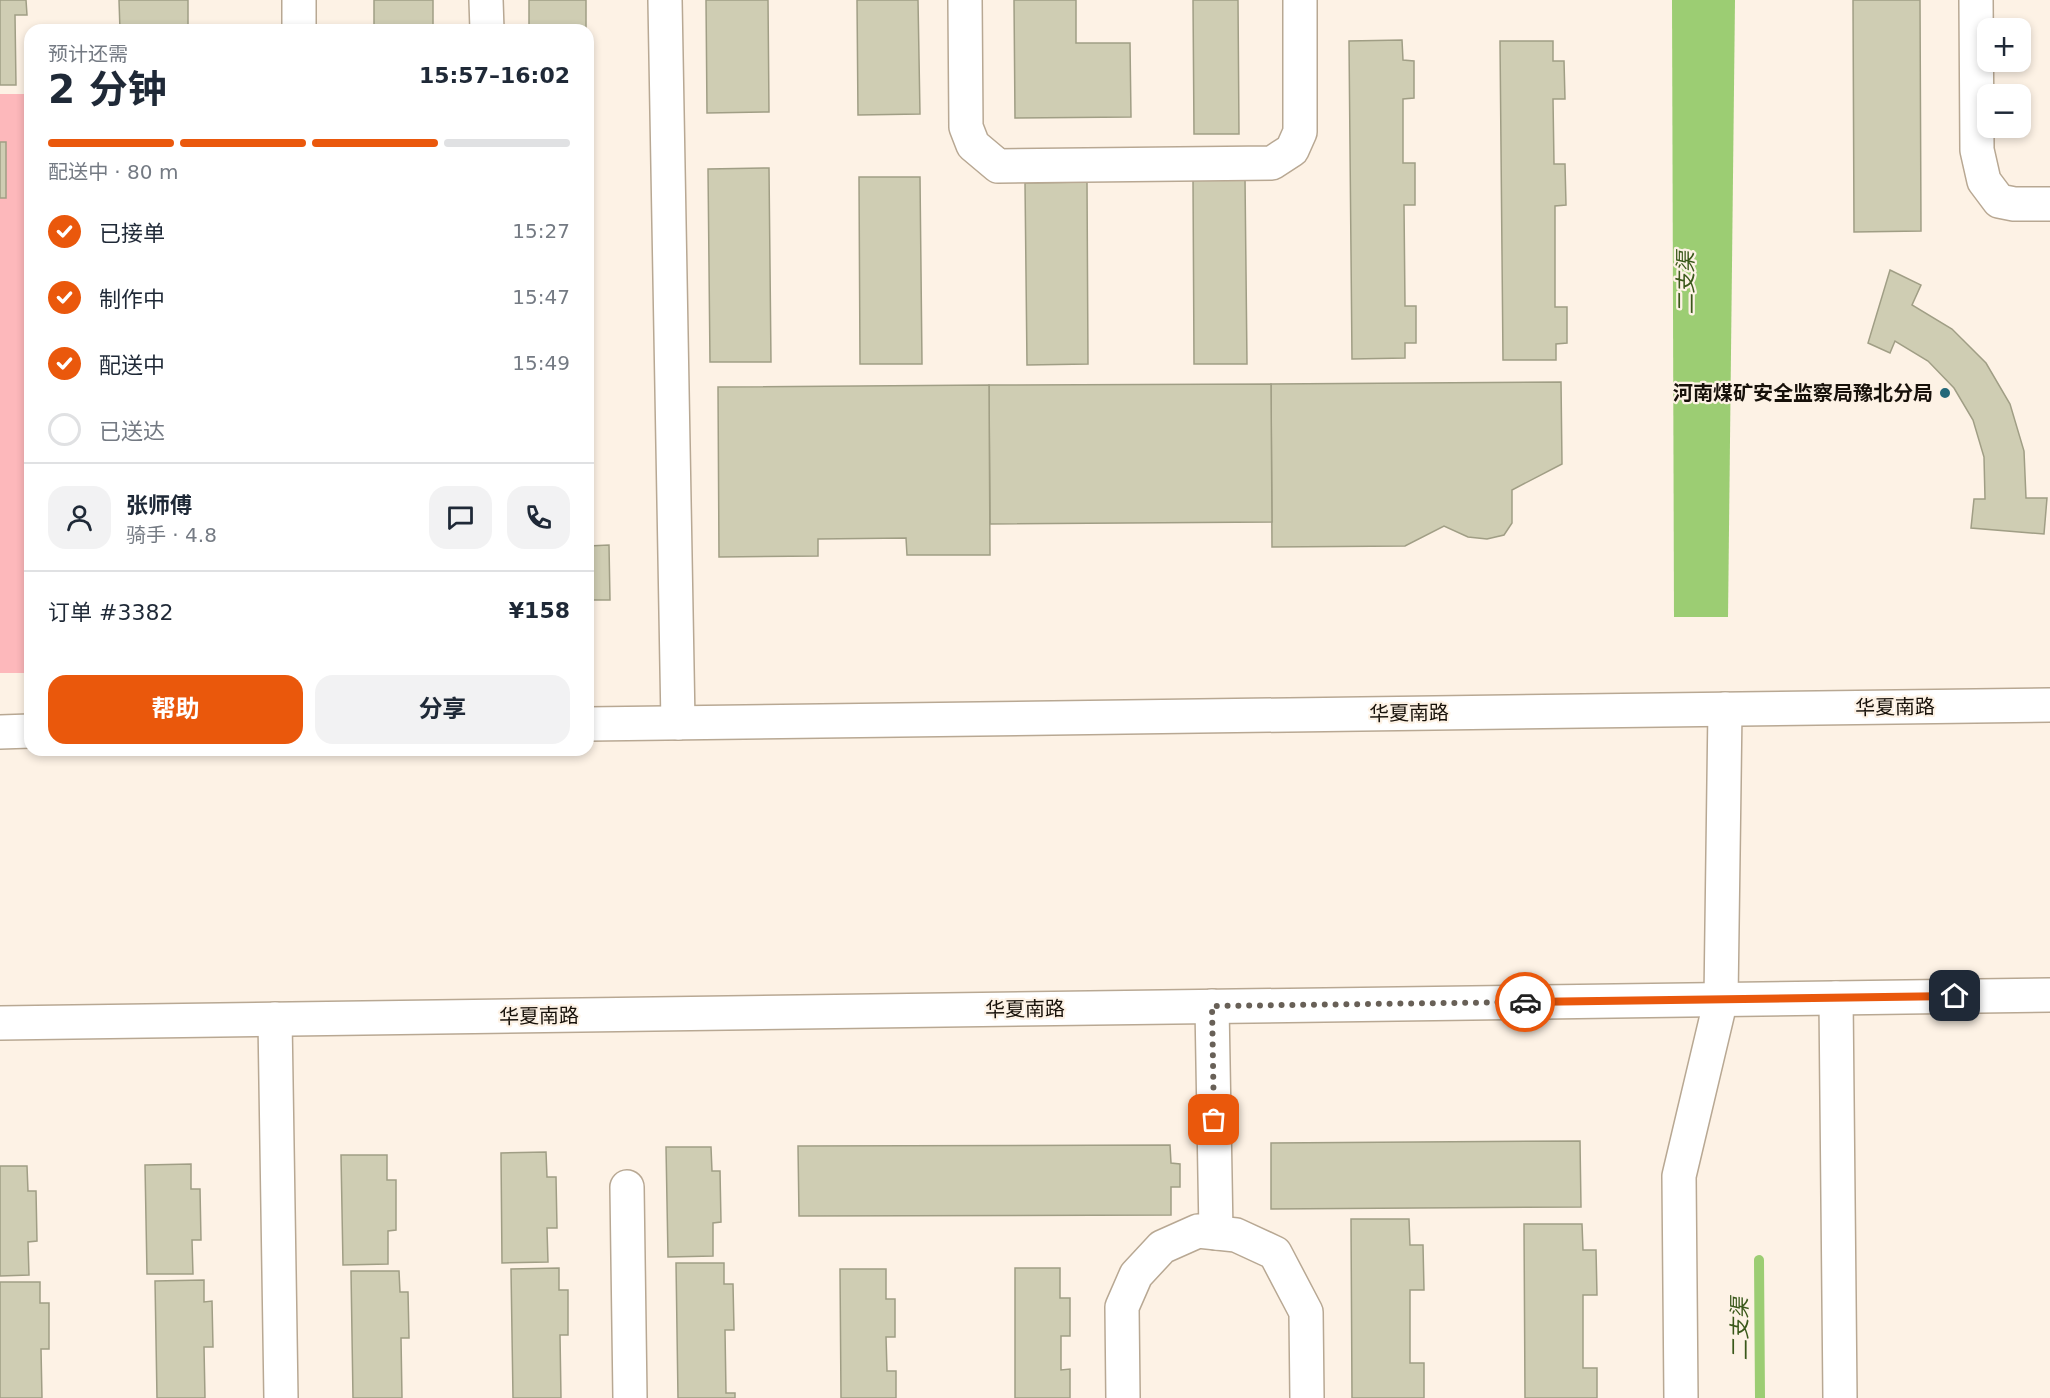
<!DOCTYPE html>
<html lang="zh">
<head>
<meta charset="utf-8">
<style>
	body { margin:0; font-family:"DejaVu Sans","Noto Sans SC",sans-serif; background:#f2f2f3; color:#1f2937; height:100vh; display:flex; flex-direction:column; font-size:22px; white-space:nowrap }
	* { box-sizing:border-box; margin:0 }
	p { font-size:20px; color:#747a83 }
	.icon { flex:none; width:33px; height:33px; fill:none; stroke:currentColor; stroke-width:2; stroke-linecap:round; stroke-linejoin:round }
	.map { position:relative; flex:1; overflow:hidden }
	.details { position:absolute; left:24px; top:24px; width:570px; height:732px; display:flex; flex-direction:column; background:#fff; border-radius:18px; box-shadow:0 3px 9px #0003 }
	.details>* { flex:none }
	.fabs { position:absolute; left:1977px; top:18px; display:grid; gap:12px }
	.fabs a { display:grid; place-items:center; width:54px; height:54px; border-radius:12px; background:#fff; box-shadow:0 3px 9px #0003; font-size:30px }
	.pin { position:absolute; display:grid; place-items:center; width:51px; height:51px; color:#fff; margin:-26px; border-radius:12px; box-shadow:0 3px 9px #0006 }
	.courier { position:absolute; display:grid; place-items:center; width:60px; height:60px; margin:-30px; border:4px solid #ea580c; border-radius:50%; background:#fff; color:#222; box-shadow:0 2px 8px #0007 }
	.overview em { font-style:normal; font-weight:700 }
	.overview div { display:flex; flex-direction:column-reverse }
	.overview { display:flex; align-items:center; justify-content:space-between; height:102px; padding:0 24px }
	h1 { font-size:39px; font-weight:700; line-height:45px }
	.bar { display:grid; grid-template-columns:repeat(4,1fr); gap:9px 6px; align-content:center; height:72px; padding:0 24px }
	.bar i { height:8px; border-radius:4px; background:#e0e1e3 }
	.bar .on { background:#ea580c }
	.bar p { grid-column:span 4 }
	.line { display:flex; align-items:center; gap:15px; padding:0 24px; border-top:2px solid #e0e1e3 }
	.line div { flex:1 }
	.round { display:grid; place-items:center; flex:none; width:63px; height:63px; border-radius:18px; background:#f2f2f3 }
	ol { padding:0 24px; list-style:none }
	li { display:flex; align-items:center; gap:18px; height:66px }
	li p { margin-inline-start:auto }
	li .icon { padding:6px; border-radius:50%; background:#ea580c; color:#fff; stroke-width:4 }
	li:last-child { color:#747a83 }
	li i { width:33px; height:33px; border:3px solid #e0e1e3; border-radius:50% }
	.primary-button { display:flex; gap:12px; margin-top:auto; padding:12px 24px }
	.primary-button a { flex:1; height:69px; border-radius:18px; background:#ea580c; color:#fff; font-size:24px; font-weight:700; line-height:69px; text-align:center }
	.primary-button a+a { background:#f2f2f3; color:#1f2937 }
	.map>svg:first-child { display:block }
	.green { fill:#fdb8bb }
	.water { fill:#9ccd73 }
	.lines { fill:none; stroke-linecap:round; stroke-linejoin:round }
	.stream { stroke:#9ccd73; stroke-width:10 }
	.building { fill:#cfcdb3; stroke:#a09e85; stroke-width:1.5 }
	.minor-casing { stroke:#b8a893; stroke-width:36 }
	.minor { stroke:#fff; stroke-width:33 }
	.done { stroke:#686057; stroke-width:6; stroke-dasharray:0 10.8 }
	.route { stroke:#ea580c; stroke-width:8 }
	.poi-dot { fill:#246879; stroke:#fdf2e5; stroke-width:2 }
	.labels { text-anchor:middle; stroke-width:4.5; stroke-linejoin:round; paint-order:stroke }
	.poi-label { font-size:20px; font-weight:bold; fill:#17110a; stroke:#fdf2e5; text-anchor:end }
	.street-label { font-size:20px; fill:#17110a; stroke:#fdf2e5 }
	.water-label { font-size:21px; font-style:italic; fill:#3a581a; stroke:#fdf2e5 }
</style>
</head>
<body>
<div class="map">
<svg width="2050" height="1398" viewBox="0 0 2050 1398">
	<rect width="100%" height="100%" fill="#fdf2e5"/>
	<!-- green -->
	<rect class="green" x="0" y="94" width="30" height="579"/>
	<!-- water -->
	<polygon class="water" points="1672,0 1735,0 1728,617 1674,617"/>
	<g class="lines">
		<!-- stream -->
		<polyline class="stream" points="1759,1260 1760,1398"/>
	</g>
	<!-- building -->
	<g class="building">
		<polygon points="0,0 26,0 27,15 15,15 16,85 0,85"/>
		<polygon points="119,0 188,0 188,30 120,30"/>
		<rect x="374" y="0" width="59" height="30"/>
		<rect x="529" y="0" width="57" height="30"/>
		<polygon points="706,0 768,0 769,112 707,113"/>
		<polygon points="857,0 918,0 920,114 858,115"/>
		<polygon points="1014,0 1076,0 1076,43 1130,43 1131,117 1015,118"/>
		<polygon points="1193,0 1238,0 1239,134 1194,134"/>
		<polygon points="1853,0 1920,0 1921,231 1854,232"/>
		<polygon points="1402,40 1403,60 1414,61 1414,98 1403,99 1403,163 1415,163 1415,205 1404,205 1405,306 1416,306 1416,343 1405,343 1405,358 1352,359 1349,41"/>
		<polygon points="1500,41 1553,41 1553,61 1564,61 1565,99 1553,99 1554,164 1565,164 1566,205 1555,206 1555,307 1567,307 1567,343 1556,344 1556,360 1503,360"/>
		<rect x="0" y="142" width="6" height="56"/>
		<polygon points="769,168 771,362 710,362 708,169"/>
		<polygon points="859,177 920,177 922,364 860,364"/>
		<polygon points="1245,178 1247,364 1194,364 1193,179"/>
		<polygon points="1087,182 1088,364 1027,365 1025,183"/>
		<polygon points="588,258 591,501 588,501"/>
		<polygon points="1890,270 1921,285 1912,305 1952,329 1986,363 2010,404 2024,451 2026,498 2047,498 2044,534 1971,528 1974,499 1985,499 1984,457 1973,420 1954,388 1928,361 1895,341 1890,353 1868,343"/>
		<polygon points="1561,382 1562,464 1512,490 1512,523 1504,535 1487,539 1468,537 1444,526 1405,546 1272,547 1271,384"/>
		<polygon points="1271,384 1272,522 990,524 989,385"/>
		<polygon points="989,385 990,555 907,555 906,538 818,539 818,556 719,557 718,387"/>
		<polygon points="609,545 610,600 588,600 588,546"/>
		<polygon points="1580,1141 1581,1207 1271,1209 1271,1143"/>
		<polygon points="1170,1145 1171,1163 1180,1164 1180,1187 1171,1187 1171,1215 799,1216 798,1146"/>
		<polygon points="666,1147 711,1147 712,1171 720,1171 721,1222 713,1223 713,1256 668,1257"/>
		<polygon points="546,1152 547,1177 556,1177 557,1228 547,1228 548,1262 502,1263 501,1153"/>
		<polygon points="341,1155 387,1155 387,1180 396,1180 396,1230 388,1231 388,1264 343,1265"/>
		<polygon points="191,1164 191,1189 200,1189 201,1240 192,1240 193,1274 147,1274 145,1165"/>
		<polygon points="0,1166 27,1166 28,1191 36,1191 37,1241 28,1242 29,1275 0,1276"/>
		<polygon points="1351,1219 1409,1219 1410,1245 1423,1245 1424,1290 1410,1290 1410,1363 1424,1363 1424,1398 1352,1398"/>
		<polygon points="1524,1224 1582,1224 1583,1250 1596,1250 1597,1295 1583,1295 1583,1368 1597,1368 1597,1398 1525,1398"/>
		<polygon points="676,1263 724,1263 724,1284 733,1284 734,1330 725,1330 726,1393 735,1393 735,1398 678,1398"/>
		<polygon points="559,1268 559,1290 568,1290 568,1335 560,1335 561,1398 513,1398 511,1269"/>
		<polygon points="1015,1268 1060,1268 1060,1298 1070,1298 1070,1336 1061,1336 1061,1370 1070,1369 1070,1398 1015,1398"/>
		<polygon points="840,1269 886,1269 886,1299 895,1299 895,1337 886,1337 887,1371 896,1371 896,1398 841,1398"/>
		<polygon points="351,1271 399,1271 400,1292 408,1292 409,1338 401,1338 402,1398 353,1398"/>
		<polygon points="204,1280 204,1302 212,1301 213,1347 204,1347 205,1398 157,1398 155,1281"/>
		<polygon points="0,1282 40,1282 40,1303 49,1303 49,1349 41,1349 42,1398 0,1398"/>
	</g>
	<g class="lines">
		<!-- minor casing -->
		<g class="minor-casing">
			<g id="minor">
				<polyline points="299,0 299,30"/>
				<polyline points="486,0 487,30"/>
				<polyline points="665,0 678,723"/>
				<polyline points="965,0 966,127 973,145 998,166 1272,163 1292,150 1300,132 1300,0"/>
				<polyline points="1976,0 1977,150 1984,181 1999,201 2014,204 2050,204"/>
				<polyline points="588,724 2050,705"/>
				<polyline points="0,732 30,731"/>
				<polyline points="1836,998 1840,1398"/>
				<polyline points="1212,1006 1216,1233"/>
				<polyline points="275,1019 281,1398"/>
				<polyline points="0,1023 2050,995"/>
				<polyline points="627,1187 630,1398"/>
				<polyline points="1123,1398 1122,1307 1136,1275 1162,1247 1198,1231 1236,1235 1275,1253 1306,1312 1307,1398"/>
				<polyline points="1681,1398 1679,1176 1721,999 1725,709"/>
			</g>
		</g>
		<!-- minor -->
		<use href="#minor" class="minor"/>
	</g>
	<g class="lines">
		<!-- done -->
		<polyline class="done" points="1214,1120 1212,1006 1525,1002"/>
		<!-- route -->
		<polyline class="route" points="1525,1002 1955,996"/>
	</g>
	<!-- markers -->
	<circle class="poi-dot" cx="1945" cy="393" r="6"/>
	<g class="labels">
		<!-- poi labels -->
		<g class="poi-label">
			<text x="1933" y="400">河南煤矿安全监察局豫北分局</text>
		</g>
		<!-- street labels -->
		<g class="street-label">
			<text transform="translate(1895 707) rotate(-1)" y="7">华夏南路</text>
			<text transform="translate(1409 713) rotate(-1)" y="7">华夏南路</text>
			<text transform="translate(1025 1009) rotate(-1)" y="7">华夏南路</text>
			<text transform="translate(539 1016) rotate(-1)" y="7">华夏南路</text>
		</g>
		<!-- water labels -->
		<g class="water-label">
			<text transform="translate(1686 283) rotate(-90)" y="7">二支渠</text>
			<text transform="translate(1740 1329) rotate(-90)" y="7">二支渠</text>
		</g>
	</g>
</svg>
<div class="fabs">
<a>+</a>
<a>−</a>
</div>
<div class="pin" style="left:1214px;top:1120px;background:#ea580c"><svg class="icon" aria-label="bag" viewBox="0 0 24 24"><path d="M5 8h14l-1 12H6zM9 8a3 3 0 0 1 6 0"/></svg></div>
<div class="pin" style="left:1955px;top:996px;background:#1f2937"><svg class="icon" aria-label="home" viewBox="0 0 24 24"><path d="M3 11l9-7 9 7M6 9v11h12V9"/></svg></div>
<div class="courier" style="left:1525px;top:1002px"><svg class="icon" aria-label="car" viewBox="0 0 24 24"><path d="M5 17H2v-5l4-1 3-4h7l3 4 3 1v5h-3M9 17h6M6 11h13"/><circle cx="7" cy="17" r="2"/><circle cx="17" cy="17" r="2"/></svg></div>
<section class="details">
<div class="overview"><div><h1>2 分钟</h1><p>预计还需</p></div><em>15:57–16:02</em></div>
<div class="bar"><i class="on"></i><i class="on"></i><i class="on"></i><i></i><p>配送中 · 80 m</p></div>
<ol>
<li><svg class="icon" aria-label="check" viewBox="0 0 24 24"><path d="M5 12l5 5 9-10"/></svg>已接单<p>15:27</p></li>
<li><svg class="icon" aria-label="check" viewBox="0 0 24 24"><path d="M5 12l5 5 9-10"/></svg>制作中<p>15:47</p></li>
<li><svg class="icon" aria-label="check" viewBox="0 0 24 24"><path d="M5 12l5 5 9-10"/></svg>配送中<p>15:49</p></li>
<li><i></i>已送达</li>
</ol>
<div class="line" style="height:108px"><a class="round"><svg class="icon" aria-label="person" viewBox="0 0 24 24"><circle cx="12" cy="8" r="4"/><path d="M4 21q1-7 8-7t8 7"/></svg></a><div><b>张师傅</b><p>骑手 · 4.8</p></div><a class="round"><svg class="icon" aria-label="chat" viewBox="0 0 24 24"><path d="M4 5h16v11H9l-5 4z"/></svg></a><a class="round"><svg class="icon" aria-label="phone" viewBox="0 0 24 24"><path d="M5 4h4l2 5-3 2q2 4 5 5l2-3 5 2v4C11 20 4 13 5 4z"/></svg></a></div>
<div class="line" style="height:78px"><div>订单 #3382</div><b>¥158</b></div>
<div class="primary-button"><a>帮助</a><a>分享</a></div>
</section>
</div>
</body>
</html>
